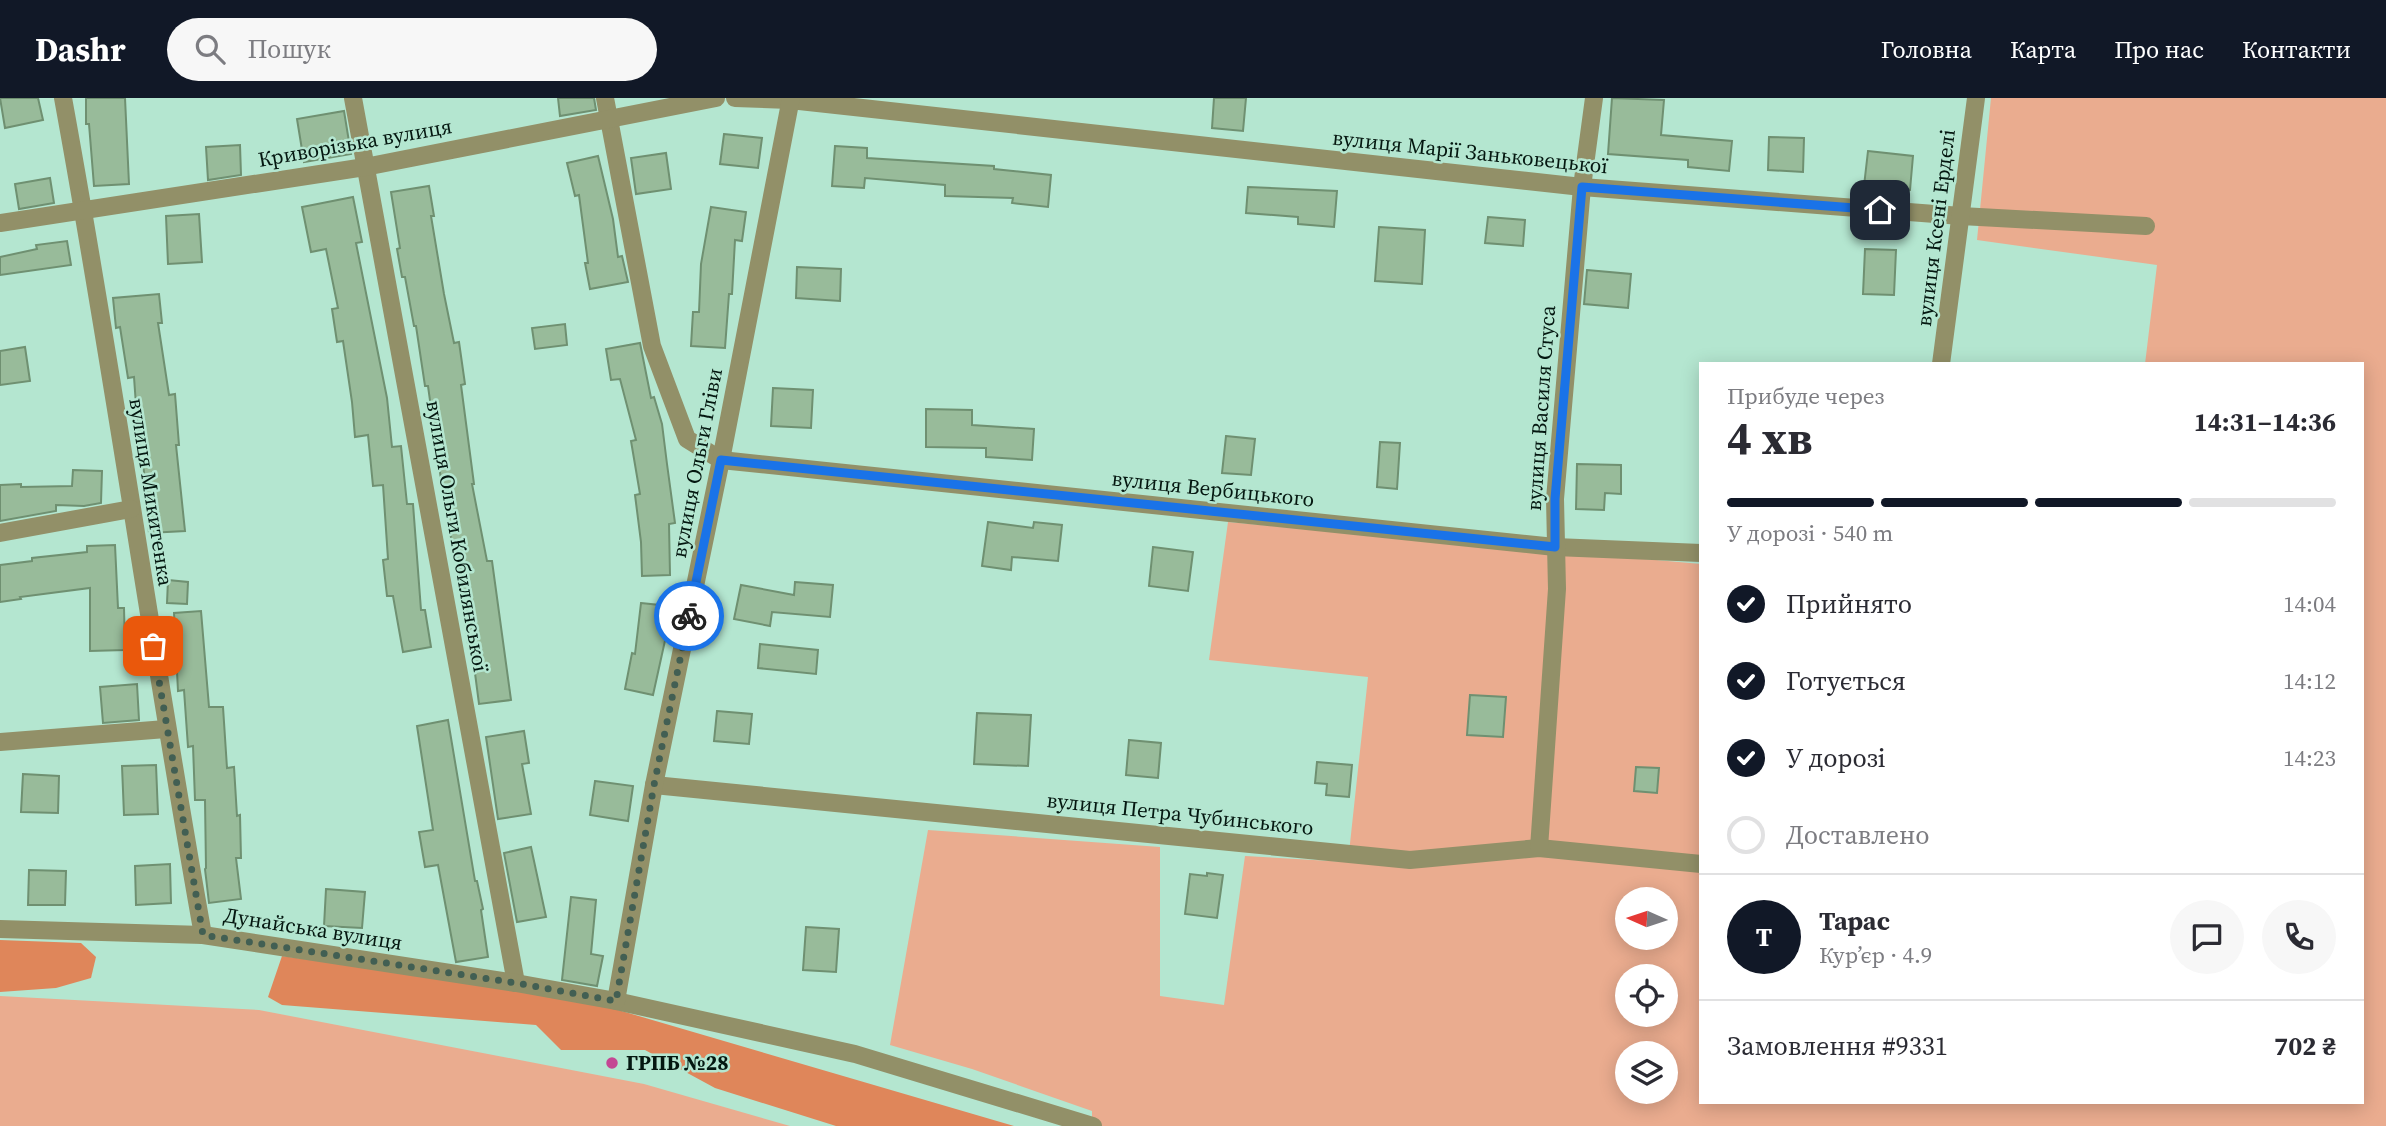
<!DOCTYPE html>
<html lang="uk">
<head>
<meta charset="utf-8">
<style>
	body { margin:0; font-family:"Source Serif 4",serif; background:#f7f7f7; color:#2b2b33; height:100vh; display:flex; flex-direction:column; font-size:26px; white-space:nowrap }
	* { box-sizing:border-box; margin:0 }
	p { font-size:23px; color:#7c7c81 }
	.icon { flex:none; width:38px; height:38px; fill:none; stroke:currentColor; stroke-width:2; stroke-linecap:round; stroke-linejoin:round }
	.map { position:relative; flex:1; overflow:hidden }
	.drawer { position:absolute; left:1699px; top:264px; width:665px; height:742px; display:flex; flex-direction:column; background:#fff; border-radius:0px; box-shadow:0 4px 18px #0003 }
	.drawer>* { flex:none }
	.needle { width:46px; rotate:273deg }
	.buttons { position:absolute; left:1615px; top:789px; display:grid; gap:14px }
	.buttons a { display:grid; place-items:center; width:63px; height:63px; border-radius:50%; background:#fff; box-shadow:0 4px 18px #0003; font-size:35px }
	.pin { position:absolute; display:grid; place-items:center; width:60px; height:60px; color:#fff; margin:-30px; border-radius:14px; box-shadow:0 4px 10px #0006 }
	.courier { position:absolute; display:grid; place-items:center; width:70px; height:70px; margin:-35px; border:5px solid #1a73e8; border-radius:50%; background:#fff; color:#222; box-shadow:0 2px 9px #0007 }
	.headline em { font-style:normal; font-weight:700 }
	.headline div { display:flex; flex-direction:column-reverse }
	.headline { display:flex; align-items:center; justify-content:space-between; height:119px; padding:0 28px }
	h1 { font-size:46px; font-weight:700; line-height:52px }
	.bar { display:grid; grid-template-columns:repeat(4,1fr); gap:10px 7px; align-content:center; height:84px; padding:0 28px }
	.bar i { height:9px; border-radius:5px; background:#e1e1e2 }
	.bar .on { background:#111827 }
	.bar p { grid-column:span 4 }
	.line { display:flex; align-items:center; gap:18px; padding:0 28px; border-top:2px solid #e1e1e2 }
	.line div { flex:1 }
	.round { display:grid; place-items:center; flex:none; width:74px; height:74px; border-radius:37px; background:#f7f7f7 }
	ol { padding:0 28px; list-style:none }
	li { display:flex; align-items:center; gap:21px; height:77px }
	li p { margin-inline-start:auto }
	li .icon { padding:7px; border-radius:50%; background:#111827; color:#fff; stroke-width:4 }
	li:last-child { color:#7c7c81 }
	li i { width:38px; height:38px; border:4px solid #e1e1e2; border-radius:50% }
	header { display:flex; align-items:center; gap:42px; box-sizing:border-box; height:98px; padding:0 35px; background:#111827; color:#fff }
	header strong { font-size:33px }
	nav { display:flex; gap:38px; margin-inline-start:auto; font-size:24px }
	.search { width:490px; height:63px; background:#f7f7f7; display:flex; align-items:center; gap:18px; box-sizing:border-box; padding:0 24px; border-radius:38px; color:#7c7c81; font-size:26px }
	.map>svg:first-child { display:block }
	.green { fill:#eaac8f; fill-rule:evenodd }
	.forest { fill:#df865a }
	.building { fill:#98bb9a; stroke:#6f9071; stroke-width:2 }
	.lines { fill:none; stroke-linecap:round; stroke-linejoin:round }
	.minor { stroke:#929068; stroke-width:18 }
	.done { stroke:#425f53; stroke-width:7; stroke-dasharray:0 12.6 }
	.route { stroke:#1a73e8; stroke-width:9 }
	.poi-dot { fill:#c44693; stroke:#b4e6d0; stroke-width:2.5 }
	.labels { text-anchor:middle; stroke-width:5; stroke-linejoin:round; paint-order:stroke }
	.street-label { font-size:21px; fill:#041710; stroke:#b4e6d0 }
	.poi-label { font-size:21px; font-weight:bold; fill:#041710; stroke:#b4e6d0; text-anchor:start }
</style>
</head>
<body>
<header>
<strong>Dashr</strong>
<div class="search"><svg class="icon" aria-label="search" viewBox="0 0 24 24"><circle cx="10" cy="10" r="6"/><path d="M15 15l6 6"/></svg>Пошук</div>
<nav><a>Головна</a><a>Карта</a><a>Про нас</a><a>Контакти</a></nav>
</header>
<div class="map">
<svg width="2386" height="1028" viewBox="0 0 2386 1028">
	<rect width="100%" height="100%" fill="#b4e6d0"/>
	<!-- green -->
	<g class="green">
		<path d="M1991 0H2386V1028H1092V1013L972 971 890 947 928 732 1160 749V898L1224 907 1245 758 1348 764 1368 579 1209 562 1228 424 1701 466V1004H2362V266H2145L2157 167 1977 142ZM1628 802H1666V840H1628ZM1628 878H1666V917H1628ZM1628 956H1666V994H1628Z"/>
		<polygon points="0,898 259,912 644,986 790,1028 0,1028"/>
	</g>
	<!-- forest -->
	<g class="forest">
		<polygon points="0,842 81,845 96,859 91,880 56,890 0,894"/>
		<polygon points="282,858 567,897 1014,1028 836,1028 715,990 645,952 561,952 536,927 282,907 268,899"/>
	</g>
	<!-- building -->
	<g class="building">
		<polygon points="0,0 38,0 43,22 5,30"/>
		<polygon points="86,0 125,0 129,86 94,88 89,26 86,26"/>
		<polygon points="558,0 594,0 596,12 560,18"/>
		<polygon points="1214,0 1246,0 1243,33 1212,30"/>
		<polygon points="1612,0 1664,2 1661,37 1732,43 1729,73 1688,69 1688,62 1608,56"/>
		<polygon points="344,13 351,56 304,64 297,21"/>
		<polygon points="724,36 762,40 758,70 720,66"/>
		<polygon points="1769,39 1804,40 1803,74 1768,72"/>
		<polygon points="240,47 241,77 208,82 206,49"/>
		<polygon points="835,48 867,50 867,60 994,68 994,71 1051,77 1048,109 1012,105 1013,100 945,98 945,87 865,80 864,90 832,88"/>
		<polygon points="1868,53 1913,58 1910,92 1864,88"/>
		<polygon points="666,55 671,91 636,96 631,60"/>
		<polygon points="598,58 613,121 618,159 622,158 628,184 590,191 585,165 588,165 579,97 575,98 567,65"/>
		<polygon points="50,80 54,105 19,111 15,86"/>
		<polygon points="429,88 434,118 431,118 444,196 454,245 459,244 465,286 461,287 474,386 472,386 487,463 492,463 511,602 479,606 472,552 469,552 461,500 455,450 453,450 444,403 428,288 425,288 416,228 414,228 405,179 402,179 397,151 400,150 391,94"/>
		<polygon points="1248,89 1337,93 1334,129 1298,126 1298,119 1246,115"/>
		<polygon points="353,99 362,144 356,145 387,300 392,349 401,348 407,406 413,406 421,512 425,512 431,549 403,554 393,498 387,498 383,462 388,461 383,387 373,388 368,337 355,339 352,304 343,243 337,244 332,211 338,210 326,151 311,154 302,109"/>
		<polygon points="711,109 746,114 742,143 735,142 732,196 729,196 725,250 691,248 693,214 699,214 701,166"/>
		<polygon points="199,116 202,164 168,166 166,118"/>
		<polygon points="1488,119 1525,122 1523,148 1485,145"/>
		<polygon points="1379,129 1425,132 1422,186 1375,183"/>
		<polygon points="67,143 71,167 0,177 0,159 37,151 36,147"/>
		<polygon points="1865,151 1896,152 1894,197 1863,196"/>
		<polygon points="797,169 841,171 840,203 796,200"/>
		<polygon points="1587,172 1631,176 1628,210 1584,206"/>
		<polygon points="159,196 162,225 158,225 169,297 175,296 179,347 176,347 185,433 149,435 142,350 139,350 134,279 128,280 120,229 116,230 113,200"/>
		<polygon points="565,226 567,247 535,251 532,230"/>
		<polygon points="640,245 651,300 654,299 662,326 667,366 675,425 669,426 670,477 642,478 641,444 635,397 640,396 631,343 636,342 620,281 611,282 606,251"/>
		<polygon points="25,249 30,283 0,287 0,253"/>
		<polygon points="773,290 813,292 811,330 771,328"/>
		<polygon points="926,311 972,312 972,327 1034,331 1032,362 986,359 986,350 926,349"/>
		<polygon points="1226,338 1255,341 1251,377 1222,375"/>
		<polygon points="1380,344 1400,345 1397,391 1377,389"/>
		<polygon points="1577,366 1621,367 1621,396 1605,395 1604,412 1576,411"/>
		<polygon points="73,372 102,373 101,405 84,408 56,407 56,413 0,423 0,387 21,386 21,389 72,388"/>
		<polygon points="988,424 1033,430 1034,424 1062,427 1058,463 1012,459 1011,472 982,468"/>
		<polygon points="115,447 118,510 124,510 125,552 90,553 90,490 20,499 21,501 0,504 0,467 32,463 32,460 87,454 87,448"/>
		<polygon points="1153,449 1193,454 1188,493 1149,488"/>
		<polygon points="168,482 188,484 187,506 167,505"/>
		<polygon points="795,484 833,487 830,519 772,514 770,528 734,521 741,487 794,497"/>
		<polygon points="641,505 669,508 666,538 653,597 625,591 632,555 635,556"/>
		<polygon points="201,513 209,609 223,609 227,670 234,669 237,718 240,717 241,760 236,760 241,801 209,805 205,771 206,770 205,702 195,702 193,648 188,649 184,592 178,593 174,515"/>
		<polygon points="760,546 818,552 816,576 758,570"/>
		<polygon points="137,586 139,622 103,625 100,589"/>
		<polygon points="1470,597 1506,599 1503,639 1467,637"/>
		<polygon points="717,613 752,616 749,646 714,643"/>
		<polygon points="977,615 1031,617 1028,668 974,666"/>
		<polygon points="448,622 475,783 477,783 483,811 481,812 488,859 456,864 438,767 425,769 419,734 433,732 417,628"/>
		<polygon points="524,633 529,665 522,666 531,716 498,721 486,639"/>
		<polygon points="1129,642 1161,645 1158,680 1126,677"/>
		<polygon points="1317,664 1352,667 1349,699 1326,697 1327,686 1315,685"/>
		<polygon points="156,667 158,716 124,717 122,668"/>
		<polygon points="1636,669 1659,670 1657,695 1634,693"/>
		<polygon points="23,676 59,678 58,715 21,714"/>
		<polygon points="595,683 633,688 628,723 590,717"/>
		<polygon points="531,749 546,819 517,824 504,755"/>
		<polygon points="170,766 171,805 136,807 135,768"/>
		<polygon points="29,772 66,773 65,807 28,807"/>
		<polygon points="1207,775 1223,777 1217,820 1185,816 1190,776 1207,778"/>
		<polygon points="326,791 365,794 362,830 324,828"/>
		<polygon points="571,799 596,802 591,856 603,858 597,888 562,882"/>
		<polygon points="806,829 839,831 836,874 803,872"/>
	</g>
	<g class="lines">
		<!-- minor -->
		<g class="minor">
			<path d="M63 0C114 278 153 559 203 837"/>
			<polyline points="353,0 516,885"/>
			<polyline points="605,0 652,248 687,341 721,362 1555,449 1701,455"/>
			<polyline points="735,0 790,2 1582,89 1961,118 2146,128"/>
			<polyline points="0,125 365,69 716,0"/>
			<polyline points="1941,266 1976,0"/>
			<polyline points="0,435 131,411"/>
			<polyline points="0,644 166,631"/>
			<polyline points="654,687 1410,762 1539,750 1701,766"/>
			<polyline points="1539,750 1557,491 1555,401 1582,89 1594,0"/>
			<polyline points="0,831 203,837 516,885 616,903 855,956 1093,1028"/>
			<polyline points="616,903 654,687 721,362 791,0"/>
		</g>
	</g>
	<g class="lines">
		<!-- done -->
		<polyline class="done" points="153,548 203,837 516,885 616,903 654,687 689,518"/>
		<!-- route -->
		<polyline class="route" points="689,518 721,362 1555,449 1555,401 1582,89 1880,112"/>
	</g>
	<!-- markers -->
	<circle class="poi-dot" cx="612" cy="965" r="7"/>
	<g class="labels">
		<!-- street labels -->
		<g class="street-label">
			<text transform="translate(355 45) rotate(-10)" y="7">Криворізька вулиця</text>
			<text transform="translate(1470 54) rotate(6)" y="7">вулиця Марії Заньковецької</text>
			<text transform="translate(1936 130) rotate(-83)" y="7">вулиця Ксені Ерделі</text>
			<text transform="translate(1541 310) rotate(-86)" y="7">вулиця Василя Стуса</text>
			<text transform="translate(697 365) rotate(-79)" y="7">вулиця Ольги Гліви</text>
			<text transform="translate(1213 391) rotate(6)" y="7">вулиця Вербицького</text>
			<text transform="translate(151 394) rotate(81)" y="7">вулиця Микитенка</text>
			<text transform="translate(457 438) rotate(80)" y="7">вулиця Ольги Кобилянської</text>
			<text transform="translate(1180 716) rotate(6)" y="7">вулиця Петра Чубинського</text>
			<text transform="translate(313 831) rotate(9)" y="7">Дунайська вулиця</text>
		</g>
		<!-- poi labels -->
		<g class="poi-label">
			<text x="626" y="972">ГРПБ №28</text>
		</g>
	</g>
</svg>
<div class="buttons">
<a><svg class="needle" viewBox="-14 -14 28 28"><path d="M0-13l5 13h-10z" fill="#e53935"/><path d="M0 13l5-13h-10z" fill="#7c7c81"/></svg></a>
<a><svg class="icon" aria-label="locate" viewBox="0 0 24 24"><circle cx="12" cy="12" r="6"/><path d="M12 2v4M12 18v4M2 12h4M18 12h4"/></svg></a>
<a><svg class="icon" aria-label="layers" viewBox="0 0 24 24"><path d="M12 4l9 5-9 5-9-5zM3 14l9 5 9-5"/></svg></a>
</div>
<div class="pin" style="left:153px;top:548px;background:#ea580c"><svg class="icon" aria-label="bag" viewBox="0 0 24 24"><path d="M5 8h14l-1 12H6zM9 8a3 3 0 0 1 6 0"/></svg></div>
<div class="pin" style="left:1880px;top:112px;background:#1f2937"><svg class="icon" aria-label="home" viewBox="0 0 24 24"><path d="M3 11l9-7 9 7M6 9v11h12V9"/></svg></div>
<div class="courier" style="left:689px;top:518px"><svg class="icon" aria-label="bike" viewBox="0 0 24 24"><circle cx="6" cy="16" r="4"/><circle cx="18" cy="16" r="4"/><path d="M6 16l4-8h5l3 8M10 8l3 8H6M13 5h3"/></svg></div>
<section class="drawer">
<div class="headline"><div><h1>4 хв</h1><p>Прибуде через</p></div><em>14:31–14:36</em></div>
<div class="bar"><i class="on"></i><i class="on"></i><i class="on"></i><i></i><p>У дорозі · 540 m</p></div>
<ol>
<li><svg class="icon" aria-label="check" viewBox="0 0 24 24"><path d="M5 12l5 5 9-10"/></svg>Прийнято<p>14:04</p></li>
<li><svg class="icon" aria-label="check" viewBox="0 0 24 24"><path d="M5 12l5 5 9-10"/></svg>Готується<p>14:12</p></li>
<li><svg class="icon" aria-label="check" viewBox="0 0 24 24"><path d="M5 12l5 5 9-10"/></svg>У дорозі<p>14:23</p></li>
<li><i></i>Доставлено</li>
</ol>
<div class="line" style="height:126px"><b class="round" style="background:#111827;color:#fff">Т</b><div><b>Тарас</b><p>Кур’єр · 4.9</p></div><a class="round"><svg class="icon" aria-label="chat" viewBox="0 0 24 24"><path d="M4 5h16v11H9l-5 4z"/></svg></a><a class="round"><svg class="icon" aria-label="phone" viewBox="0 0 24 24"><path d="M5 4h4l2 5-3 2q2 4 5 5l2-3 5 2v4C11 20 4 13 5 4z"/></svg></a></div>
<div class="line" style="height:91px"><div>Замовлення #9331</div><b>702 ₴</b></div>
</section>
</div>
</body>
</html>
